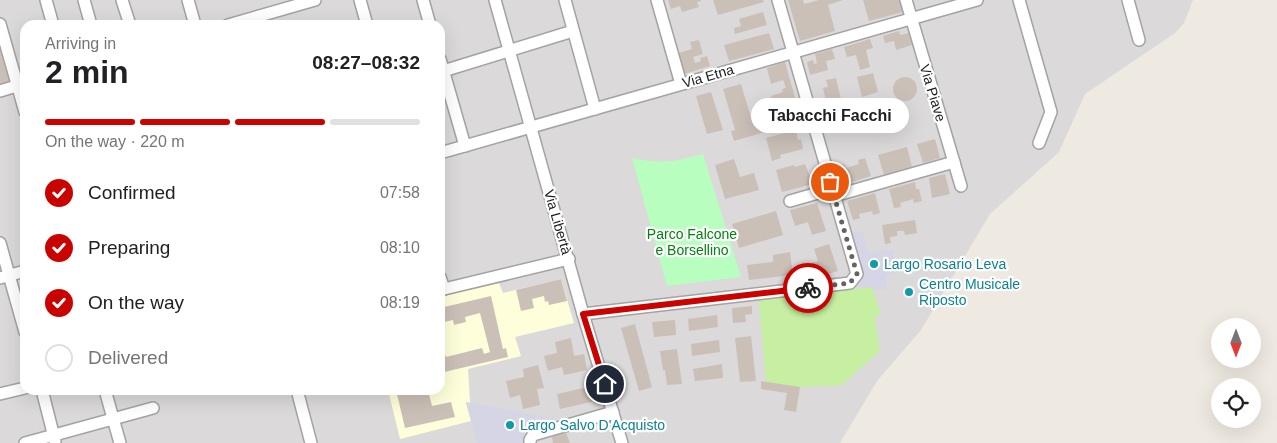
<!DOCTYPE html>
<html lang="en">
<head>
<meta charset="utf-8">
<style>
	body { margin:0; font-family:Arial,sans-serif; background:#f6f6f6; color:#202124; height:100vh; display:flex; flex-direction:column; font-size:19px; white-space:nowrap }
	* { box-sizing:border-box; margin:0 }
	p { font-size:16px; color:#757577 }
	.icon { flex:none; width:28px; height:28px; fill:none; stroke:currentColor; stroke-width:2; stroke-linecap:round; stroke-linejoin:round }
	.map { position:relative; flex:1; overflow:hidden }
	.side { position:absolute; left:20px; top:20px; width:425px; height:375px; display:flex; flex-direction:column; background:#fff; border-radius:15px; box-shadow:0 5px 20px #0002 }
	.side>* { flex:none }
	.needle { width:32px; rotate:180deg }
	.fabs { position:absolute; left:1211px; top:318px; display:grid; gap:10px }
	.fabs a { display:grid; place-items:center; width:50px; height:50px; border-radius:50%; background:#fff; box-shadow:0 5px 20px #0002; font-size:25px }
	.pin { position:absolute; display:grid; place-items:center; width:42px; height:42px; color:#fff; margin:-21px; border:2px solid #fff; border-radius:50%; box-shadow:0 1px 5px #0007 }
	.courier { position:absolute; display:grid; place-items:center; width:50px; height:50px; margin:-25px; border:4px solid #c90300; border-radius:50%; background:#fff; color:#222; box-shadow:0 1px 6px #0007 }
	.bubble { position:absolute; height:35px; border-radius:18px; background:#fff; box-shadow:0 5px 20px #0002; font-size:16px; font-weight:800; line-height:35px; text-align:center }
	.head em { font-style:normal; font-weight:800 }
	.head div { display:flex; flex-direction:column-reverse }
	.head { display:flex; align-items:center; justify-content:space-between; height:85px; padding:0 25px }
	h1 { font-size:32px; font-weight:800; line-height:38px }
	.bar { display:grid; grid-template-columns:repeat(4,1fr); gap:8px 5px; align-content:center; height:60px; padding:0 25px }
	.bar i { height:6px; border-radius:4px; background:#e0e0e0 }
	.bar .active { background:#c90300 }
	.bar p { grid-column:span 4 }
	ol { padding:0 25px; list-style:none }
	li { display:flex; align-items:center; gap:15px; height:55px }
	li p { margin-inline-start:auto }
	li .icon { padding:5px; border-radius:50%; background:#c90300; color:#fff; stroke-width:4 }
	li:last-child { color:#757577 }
	li i { width:28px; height:28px; border:2px solid #e0e0e0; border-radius:50% }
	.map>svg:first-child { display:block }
	.residential { fill:#dbd9d9; fill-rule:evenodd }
	.education { fill:#feffda }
	.grass { fill:#c6efa1 }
	.park { fill:#b8ffbf }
	.plaza { fill:#d5d5e5 }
	.building { fill:#cbc0b7 }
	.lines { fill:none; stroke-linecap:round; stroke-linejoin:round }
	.minor-casing { stroke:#a3a3a3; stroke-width:14 }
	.minor { stroke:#fff; stroke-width:11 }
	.done { stroke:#666461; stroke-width:5; stroke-dasharray:0 9 }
	.route { stroke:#c90300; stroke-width:6 }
	.culture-dot { fill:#0f9aa8; stroke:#fff; stroke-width:2 }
	.labels { text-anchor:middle; stroke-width:4.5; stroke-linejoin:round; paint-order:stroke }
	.street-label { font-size:14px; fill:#1c1c1c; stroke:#fff }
	.park-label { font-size:14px; fill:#01840e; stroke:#fff }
	.culture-label { font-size:14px; fill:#0d838f; stroke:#fff; text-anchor:start }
</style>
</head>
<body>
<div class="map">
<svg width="1277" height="443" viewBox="0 0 1277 443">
	<rect width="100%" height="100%" fill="#efeae1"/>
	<!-- residential -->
	<path class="residential" d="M0 0H1193L1184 23 1175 33 1085 94 1059 152 990 214 921 330 877 381 840 443H0ZM25 25H440V390H25Z"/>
	<!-- education -->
	<polygon class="education" points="561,279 574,323 515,337 521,356 468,369 470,403 466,403 471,421 400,439 388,390 440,390 440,297 499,283 503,293"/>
	<!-- grass -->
	<polygon class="grass" points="872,287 881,315 875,316 880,351 842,385 800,387 766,382 759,300"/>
	<!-- park -->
	<path class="park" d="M703 154 741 277 667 286 632 158C662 164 673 162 703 154Z"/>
	<!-- plaza -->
	<g class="plaza">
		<polygon points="862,230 869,252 893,250 895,274 886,275 887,289 874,290 872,287 861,288 846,236"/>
		<polygon points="466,402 546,417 550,429 530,443 477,443"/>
	</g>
	<!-- building -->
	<g class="building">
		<polygon points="668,0 701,0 701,1 697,2 699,7 682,12 680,6 671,9"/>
		<polygon points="713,0 763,0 764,2 718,15"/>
		<polygon points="788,0 803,0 804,4 819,0 843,0 828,5 835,31 800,41"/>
		<polygon points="863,0 900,0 903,12 869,21"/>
		<polygon points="763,12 767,25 735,34 734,28 741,26 739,19"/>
		<polygon points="899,31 900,35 909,33 912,45 896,50 894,41 885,43 883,36"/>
		<polygon points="769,33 774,49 729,61 724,45"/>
		<polygon points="870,39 873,48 866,50 870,67 860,70 856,55 847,57 844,47"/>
		<polygon points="699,40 703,54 693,57 695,63 701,61 700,58 707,56 710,66 684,74 678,53 692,49 690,42"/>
		<polygon points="0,46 11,83 0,86"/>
		<polygon points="832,49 835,59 826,61 828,70 810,75 807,62 813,60 814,64 817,63 815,54"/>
		<polygon points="785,62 796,101 790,103 793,115 778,119 776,103 773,104 771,96 783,92 782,89 786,88 783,80 771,84 767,68"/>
		<polygon points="873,73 878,92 862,97 857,77"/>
		<circle cx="905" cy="89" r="12"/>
		<polygon points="836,78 842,104 828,109 823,88 828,87 826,80"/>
		<polygon points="741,84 752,121 756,120 755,116 770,112 775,129 734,141 731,131 735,130 723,89"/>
		<polygon points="711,92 723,130 707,134 696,96"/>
		<polygon points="796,130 798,140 801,139 803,149 780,155 781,158 772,161 766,138"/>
		<polygon points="935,139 940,158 923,163 917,144"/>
		<polygon points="907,147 912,167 884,175 878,155"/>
		<polygon points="865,158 871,176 843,185 837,166 844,164 846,168 859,164 858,160"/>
		<polygon points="734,159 740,177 754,173 759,190 725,199 715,165"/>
		<polygon points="805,164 813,184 782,192 776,170 794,165 795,167"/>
		<polygon points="945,174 950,194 932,198 929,178"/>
		<polygon points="915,182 916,189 919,189 922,201 914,203 913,199 900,203 901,207 894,208 889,189"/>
		<polygon points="875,193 880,213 873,215 872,211 859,214 860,218 853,220 847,201"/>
		<polygon points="817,203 826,231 812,235 808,222 795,226 790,210"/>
		<polygon points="776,211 783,235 739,248 732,224"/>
		<polygon points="915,220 917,233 905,235 904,231 897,231 897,236 890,237 891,243 885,244 882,225"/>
		<polygon points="829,244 838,271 815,278 814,275 809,277 806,265 818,261 814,249"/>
		<polygon points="790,252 793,275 749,280 747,265 773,262 773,255"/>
		<polygon points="561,279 567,301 549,305 548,301 545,302 544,296 532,299 534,308 521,311 516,290"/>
		<polygon points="491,296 503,349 506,348 508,357 440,373 440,336 446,357 482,348 484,354 490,352 480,313 465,317 466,322 454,325 453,320 440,323 440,308"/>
		<polygon points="752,306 752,314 745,315 746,322 733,323 732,308"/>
		<polygon points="717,315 718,327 689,331 688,319"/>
		<polygon points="675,320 676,335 654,337 652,322"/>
		<polygon points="635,324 652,387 639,391 621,328"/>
		<polygon points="751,336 756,381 740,382 735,338"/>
		<polygon points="571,338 574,356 584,354 587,370 564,375 562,367 548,371 544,356 557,353 555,342"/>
		<polygon points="719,340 720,352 692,356 691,344"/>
		<polygon points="677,349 682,384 667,385 665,370 663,370 660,351"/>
		<polygon points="722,364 723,378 695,381 693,369"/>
		<polygon points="538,365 544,388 537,389 540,405 523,409 520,395 510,398 506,381 524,377 523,369"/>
		<polygon points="761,381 800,387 796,412 784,410 787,393 761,389"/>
		<polygon points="592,386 595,401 560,409 557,394"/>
		<polygon points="396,390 428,390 432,406 451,402 455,417 405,428"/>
		<polygon points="566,433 570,443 553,443 552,437"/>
	</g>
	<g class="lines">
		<!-- minor casing -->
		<g class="minor-casing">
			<g id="minor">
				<polyline points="46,0 53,25"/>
				<polyline points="84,0 91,25"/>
				<polyline points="122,0 130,25"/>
				<polyline points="188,0 195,25"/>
				<polyline points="360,0 367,25"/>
				<polyline points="423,0 430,25"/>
				<polyline points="495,0 583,314 622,443"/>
				<polyline points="565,0 595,109"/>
				<polyline points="657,0 681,84"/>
				<polyline points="906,0 961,186"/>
				<polyline points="1019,0 1051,112 1039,143"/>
				<polyline points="1128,0 1139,40"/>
				<polyline points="0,24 25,112"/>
				<polyline points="228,25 315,0"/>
				<polyline points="440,59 465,146"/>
				<polyline points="440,72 573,31"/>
				<polyline points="0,91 23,84"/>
				<polyline points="440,153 977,0"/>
				<polyline points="834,196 954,162"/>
				<polyline points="790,201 832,189"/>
				<polyline points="0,243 25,332"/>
				<polyline points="440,277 444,289"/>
				<polyline points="0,278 25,271"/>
				<polyline points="440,290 569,259"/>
				<polyline points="583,314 850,283 857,274 778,0"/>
				<polyline points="42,390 55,441"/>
				<polyline points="105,390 120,443"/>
				<polyline points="297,390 311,443"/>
				<polyline points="0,394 25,388"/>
				<polyline points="25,443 153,408"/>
				<polyline points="530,443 530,440 533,435 613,412"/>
			</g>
		</g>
		<!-- minor -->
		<use href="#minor" class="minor"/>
	</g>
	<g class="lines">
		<!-- done -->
		<polyline class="done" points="808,288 850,283 857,274 830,182"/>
		<!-- route -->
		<polyline class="route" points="605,384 583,314 808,288"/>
	</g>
	<!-- markers -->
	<g class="culture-dot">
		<circle cx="874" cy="264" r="5"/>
		<circle cx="909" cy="292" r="5"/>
		<circle cx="510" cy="425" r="5"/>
	</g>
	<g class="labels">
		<!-- street labels -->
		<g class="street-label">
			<text transform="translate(708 76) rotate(-16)" y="5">Via Etna</text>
			<text transform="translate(933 93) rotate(73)" y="5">Via Piave</text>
			<text transform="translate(558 222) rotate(74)" y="5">Via Libertà</text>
		</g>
		<!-- park labels -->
		<g class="park-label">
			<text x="692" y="239">Parco Falcone<tspan x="692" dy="16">e Borsellino</tspan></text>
		</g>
		<!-- culture labels -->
		<g class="culture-label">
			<text x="884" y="269">Largo Rosario Leva</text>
			<text x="919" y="289">Centro Musicale<tspan x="919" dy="16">Riposto</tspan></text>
			<text x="520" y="430">Largo Salvo D'Acquisto</text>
		</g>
	</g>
</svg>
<div class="fabs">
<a><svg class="needle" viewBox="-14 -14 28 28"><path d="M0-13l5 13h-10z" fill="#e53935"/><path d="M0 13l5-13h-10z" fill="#757577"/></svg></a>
<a><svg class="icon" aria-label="locate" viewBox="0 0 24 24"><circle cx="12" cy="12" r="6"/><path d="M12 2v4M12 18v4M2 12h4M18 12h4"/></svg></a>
</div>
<div class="pin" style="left:830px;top:182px;background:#ea580c"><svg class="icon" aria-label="bag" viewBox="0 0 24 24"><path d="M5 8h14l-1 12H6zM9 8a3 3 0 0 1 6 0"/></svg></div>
<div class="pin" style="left:605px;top:384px;background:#1f2937"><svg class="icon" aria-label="home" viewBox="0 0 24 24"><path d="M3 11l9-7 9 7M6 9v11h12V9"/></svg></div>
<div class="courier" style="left:808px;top:288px"><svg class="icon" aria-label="bike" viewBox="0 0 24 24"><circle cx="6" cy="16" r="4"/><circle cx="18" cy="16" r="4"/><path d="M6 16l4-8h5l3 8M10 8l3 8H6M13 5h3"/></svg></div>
<div class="bubble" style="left:751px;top:98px;width:158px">Tabacchi Facchi</div>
<section class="side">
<div class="head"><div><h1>2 min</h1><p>Arriving in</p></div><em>08:27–08:32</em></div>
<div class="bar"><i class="active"></i><i class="active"></i><i class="active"></i><i></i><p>On the way · 220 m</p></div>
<ol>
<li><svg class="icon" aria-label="check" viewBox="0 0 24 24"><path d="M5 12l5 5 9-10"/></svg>Confirmed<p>07:58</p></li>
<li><svg class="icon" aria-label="check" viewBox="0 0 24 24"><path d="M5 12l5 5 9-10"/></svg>Preparing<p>08:10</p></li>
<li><svg class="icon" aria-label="check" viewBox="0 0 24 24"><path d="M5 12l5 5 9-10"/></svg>On the way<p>08:19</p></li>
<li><i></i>Delivered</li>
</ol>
</section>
</div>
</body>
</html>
